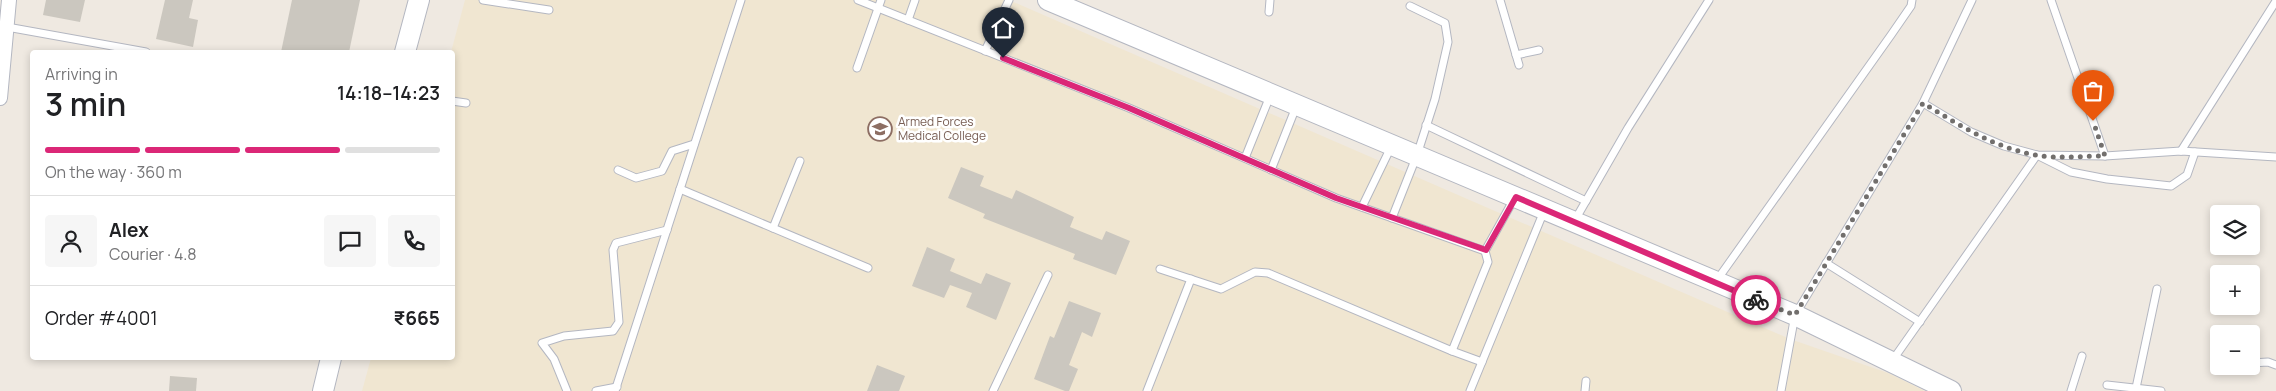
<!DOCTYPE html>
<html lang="en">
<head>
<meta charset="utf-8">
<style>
	body { margin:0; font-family:Manrope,sans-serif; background:#f6f6f6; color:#202124; height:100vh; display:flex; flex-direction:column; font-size:19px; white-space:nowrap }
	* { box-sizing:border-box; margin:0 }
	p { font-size:16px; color:#757577 }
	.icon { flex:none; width:28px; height:28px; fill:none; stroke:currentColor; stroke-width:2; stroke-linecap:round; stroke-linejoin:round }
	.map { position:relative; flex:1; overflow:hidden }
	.side { position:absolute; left:30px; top:50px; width:425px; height:310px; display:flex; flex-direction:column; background:#fff; border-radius:5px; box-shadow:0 2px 8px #0003 }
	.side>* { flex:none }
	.fabs { position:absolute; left:2210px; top:205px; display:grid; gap:10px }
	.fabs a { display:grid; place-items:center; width:50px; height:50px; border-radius:5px; background:#fff; box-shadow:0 2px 8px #0003; font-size:25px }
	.pin { position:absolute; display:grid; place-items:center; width:42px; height:42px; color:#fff; margin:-51px -21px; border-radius:50% 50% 50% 0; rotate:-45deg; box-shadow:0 0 5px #0007 }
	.pin .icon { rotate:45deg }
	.courier { position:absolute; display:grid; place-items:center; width:50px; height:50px; margin:-25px; border:4px solid #db2777; border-radius:50%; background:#fff; color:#222; box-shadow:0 1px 6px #0007 }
	.overview em { font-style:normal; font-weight:600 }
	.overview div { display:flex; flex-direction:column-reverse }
	.overview { display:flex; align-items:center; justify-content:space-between; height:85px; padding:0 15px }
	h1 { font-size:32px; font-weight:600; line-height:38px }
	.bar { display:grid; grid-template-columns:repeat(4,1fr); gap:8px 5px; align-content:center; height:60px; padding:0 15px }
	.bar i { height:6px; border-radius:4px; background:#e0e0e0 }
	.bar .selected { background:#db2777 }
	.bar p { grid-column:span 4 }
	.line { display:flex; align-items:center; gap:12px; padding:0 15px; border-top:1px solid #e0e0e0 }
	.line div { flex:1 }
	.round { display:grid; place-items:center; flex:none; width:52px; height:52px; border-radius:5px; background:#f6f6f6 }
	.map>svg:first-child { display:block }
	.education { fill:#f0e6d1 }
	.building { fill:#cbc7bf }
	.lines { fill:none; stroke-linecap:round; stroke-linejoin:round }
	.lane-casing { stroke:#b4b7c1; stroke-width:9 }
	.street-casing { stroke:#b4b7c1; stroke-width:16 }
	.secondary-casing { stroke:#b4b7c1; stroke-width:22 }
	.lane { stroke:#fff; stroke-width:7 }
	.street { stroke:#fff; stroke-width:14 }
	.secondary { stroke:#fff; stroke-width:20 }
	.done { stroke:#726f6d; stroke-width:5; stroke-dasharray:0 9 }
	.route { stroke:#db2777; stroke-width:6 }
	.labels { text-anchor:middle; stroke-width:5; stroke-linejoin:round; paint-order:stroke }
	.education-label { font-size:12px; fill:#785e54; stroke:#fff; text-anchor:start }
</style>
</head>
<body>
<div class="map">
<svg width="2276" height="391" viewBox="0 0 2276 391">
	<rect width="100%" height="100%" fill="#efe9e1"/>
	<!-- education -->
	<polygon class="education" points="465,0 1009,0 1790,339 1888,373 1925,391 362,391 371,358 452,358 451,52"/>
	<!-- building -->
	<g class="building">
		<polygon points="46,0 85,0 80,22 43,15"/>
		<polygon points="165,0 193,0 189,18 198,20 193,47 156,39"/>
		<polygon points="292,0 360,0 349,52 281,52"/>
		<polygon points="961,167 984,176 980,186 1012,199 1016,190 1074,217 1070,227 1102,240 1106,231 1130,241 1116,275 1073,259 1075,254 983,218 985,214 948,198"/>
		<polygon points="927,247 955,259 950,271 981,284 986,273 1011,283 996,320 966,307 972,293 950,285 944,298 912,286"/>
		<polygon points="1069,301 1101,313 1092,337 1082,332 1069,365 1078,369 1069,391 1065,391 1034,379 1050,336 1054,338"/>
		<polygon points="877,365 905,376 899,391 867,391"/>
		<polygon points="170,376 197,378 196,391 169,391"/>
	</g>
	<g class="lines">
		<!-- lane casing -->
		<g class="lane-casing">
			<g id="lane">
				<polyline points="483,0 549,10"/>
				<polyline points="858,0 1129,108 1336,198 1485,251"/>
				<polyline points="1500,0 1519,65"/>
				<polyline points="2051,0 2105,156"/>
				<polyline points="1269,12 1270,0"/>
				<polyline points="908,20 915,0"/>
				<polyline points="7,27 146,52"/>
				<polyline points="985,51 1009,0"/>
				<polyline points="1516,55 1539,50"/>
				<polyline points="857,68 881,0"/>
				<polyline points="452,101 466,103"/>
				<polyline points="1923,103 1971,132 2004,146 2037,155 2105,156 2181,151 2276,157"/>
				<polyline points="1426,125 1586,201"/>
				<polyline points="2181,151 2276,1"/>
				<polyline points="1245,158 1270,96"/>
				<polyline points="618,170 636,178 662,171 672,151 694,144"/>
				<polyline points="1271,170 1296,107"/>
				<polyline points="680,189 868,268"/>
				<polyline points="1362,207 1391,147"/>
				<polyline points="1392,218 1417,155 1435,99 1448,42 1445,23 1410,6"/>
				<polyline points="1575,220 1628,128 1709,0"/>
				<polyline points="773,228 800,161"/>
				<polyline points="1826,263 1920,322"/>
				<polyline points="1160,269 1221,289 1255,272 1268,273 1452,351 1482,362"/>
				<polyline points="1717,280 1891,35 1911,6 1912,0"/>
				<polyline points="1452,351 1488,262 1485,251 1514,199"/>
				<polyline points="1892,361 2037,155 2071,172 2107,179 2171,186 2187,175 2195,152"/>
				<polyline points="2251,363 2268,362 2276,365"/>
				<polyline points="2107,385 2161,391"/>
				<polyline points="2136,388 2157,289"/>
				<polyline points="567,391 554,359 542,343 564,336 613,331 619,322 613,250 616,243 667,230"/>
				<polyline points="596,391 617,387"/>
				<polyline points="615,391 741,0"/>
				<polyline points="993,391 1048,275"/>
				<polyline points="1147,391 1191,279"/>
				<polyline points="1470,391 1544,211"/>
				<polyline points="1585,391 1586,381"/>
				<polyline points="1781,391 1795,315 1923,103 1972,0"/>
				<polyline points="2071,391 2082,356"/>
			</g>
		</g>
		<!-- street casing -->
		<g class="street-casing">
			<polyline id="street" points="0,98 9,0"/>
		</g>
		<!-- secondary casing -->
		<g class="secondary-casing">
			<g id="secondary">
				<polyline points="1048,0 1795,315 1951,391"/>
				<polyline points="405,52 419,0"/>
				<polyline points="323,391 331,358"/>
			</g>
		</g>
		<!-- lane -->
		<use href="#lane" class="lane"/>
		<!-- street -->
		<use href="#street" class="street"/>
		<!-- secondary -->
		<use href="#secondary" class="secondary"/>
	</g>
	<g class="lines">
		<!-- done -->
		<path class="done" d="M1756 300 1795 315 1923 103C1959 125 1993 147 2035 155 2057 159 2083 156 2105 156L2093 121"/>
		<!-- route -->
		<polyline class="route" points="1003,58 1129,108 1336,198 1486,250 1516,197 1756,300"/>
	</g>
	<!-- icons -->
	<defs>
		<g id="university-ring" transform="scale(1.25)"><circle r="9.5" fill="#fff" stroke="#8d6e63" stroke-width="1.5"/><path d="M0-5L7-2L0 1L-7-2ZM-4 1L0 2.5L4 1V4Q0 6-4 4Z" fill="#8d6e63"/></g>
	</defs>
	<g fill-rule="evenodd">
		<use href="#university-ring" x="880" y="129"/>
	</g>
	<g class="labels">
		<!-- education labels -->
		<g class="education-label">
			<text x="898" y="126">Armed Forces<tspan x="898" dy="14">Medical College</tspan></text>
		</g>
	</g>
</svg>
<div class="fabs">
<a><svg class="icon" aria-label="layers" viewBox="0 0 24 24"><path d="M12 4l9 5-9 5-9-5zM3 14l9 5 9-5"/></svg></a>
<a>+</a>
<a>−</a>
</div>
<div class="pin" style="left:2093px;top:121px;background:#ea580c"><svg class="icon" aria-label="bag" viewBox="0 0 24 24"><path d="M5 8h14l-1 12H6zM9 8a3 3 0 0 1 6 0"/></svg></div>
<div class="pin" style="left:1003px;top:58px;background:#1f2937"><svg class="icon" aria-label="home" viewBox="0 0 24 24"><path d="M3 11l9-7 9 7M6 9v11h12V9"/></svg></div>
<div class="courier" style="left:1756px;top:300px"><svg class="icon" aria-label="bike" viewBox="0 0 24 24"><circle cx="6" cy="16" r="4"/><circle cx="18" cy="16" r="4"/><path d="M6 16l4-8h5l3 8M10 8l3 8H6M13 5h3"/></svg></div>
<section class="side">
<div class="overview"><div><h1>3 min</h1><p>Arriving in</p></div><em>14:18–14:23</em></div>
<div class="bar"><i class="selected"></i><i class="selected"></i><i class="selected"></i><i></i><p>On the way · 360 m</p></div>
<div class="line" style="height:90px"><a class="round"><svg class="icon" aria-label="person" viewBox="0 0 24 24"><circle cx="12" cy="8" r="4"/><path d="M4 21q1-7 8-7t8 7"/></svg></a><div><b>Alex</b><p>Courier · 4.8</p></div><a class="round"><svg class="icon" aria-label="chat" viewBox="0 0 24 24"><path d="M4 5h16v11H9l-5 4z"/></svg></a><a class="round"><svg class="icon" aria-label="phone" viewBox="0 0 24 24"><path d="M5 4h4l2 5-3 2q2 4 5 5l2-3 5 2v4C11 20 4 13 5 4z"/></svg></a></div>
<div class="line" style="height:65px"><div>Order #4001</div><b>₹665</b></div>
</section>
</div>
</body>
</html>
